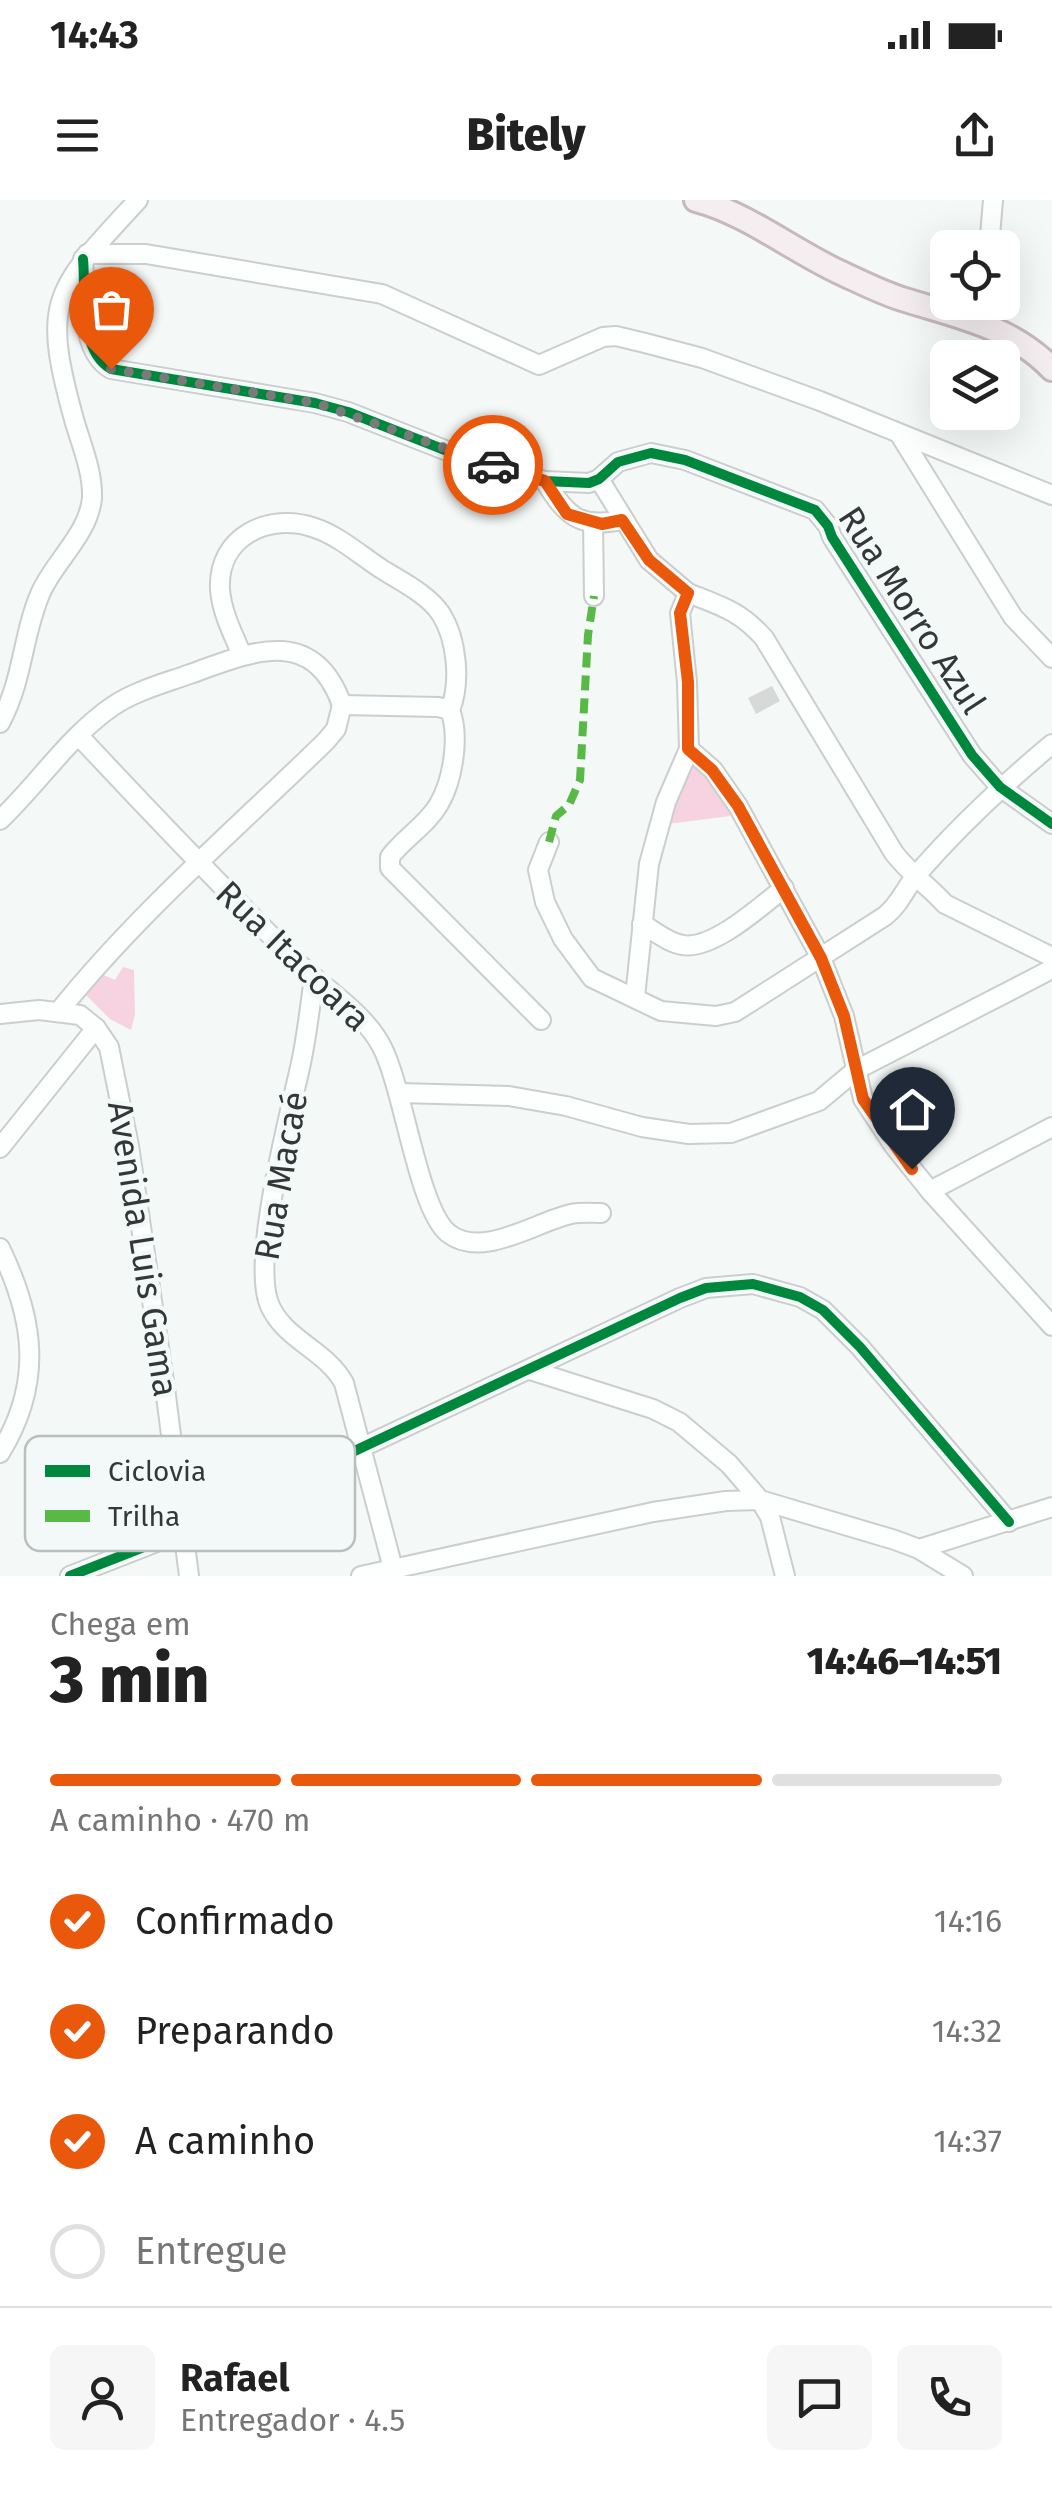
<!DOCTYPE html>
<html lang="pt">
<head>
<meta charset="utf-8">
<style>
	body { margin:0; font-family:"Fira Sans",sans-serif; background:#f6f6f6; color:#222; height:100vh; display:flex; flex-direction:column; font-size:38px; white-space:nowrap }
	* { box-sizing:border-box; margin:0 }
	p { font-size:32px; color:#767676 }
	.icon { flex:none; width:55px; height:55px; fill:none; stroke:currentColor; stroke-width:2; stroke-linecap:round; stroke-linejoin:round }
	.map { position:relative; height:1376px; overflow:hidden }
	.drawer { display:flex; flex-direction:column; background:#fff; flex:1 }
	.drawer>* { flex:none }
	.buttons { position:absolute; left:930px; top:30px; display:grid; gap:20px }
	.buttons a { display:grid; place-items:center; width:90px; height:90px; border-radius:15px; background:#fff; box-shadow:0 10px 40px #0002; font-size:50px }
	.pin { position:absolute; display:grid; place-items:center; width:85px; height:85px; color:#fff; margin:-102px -42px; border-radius:50% 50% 50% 0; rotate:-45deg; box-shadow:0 0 10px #0007 }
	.pin .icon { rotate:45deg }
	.courier { position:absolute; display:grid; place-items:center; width:100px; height:100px; margin:-50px; border:8px solid #ea580c; border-radius:50%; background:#fff; color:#222; box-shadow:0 2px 12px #0007 }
	.headline em { font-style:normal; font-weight:800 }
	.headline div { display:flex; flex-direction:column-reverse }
	.headline { display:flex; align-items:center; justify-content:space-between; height:170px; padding:0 50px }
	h1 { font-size:65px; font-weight:800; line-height:75px }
	.bar { display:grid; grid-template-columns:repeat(4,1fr); gap:15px 10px; align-content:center; height:120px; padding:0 50px }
	.bar i { height:12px; border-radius:8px; background:#e0e0e0 }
	.bar .active { background:#ea580c }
	.bar p { grid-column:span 4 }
	.line { display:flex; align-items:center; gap:25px; padding:0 50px; border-top:2px solid #e0e0e0 }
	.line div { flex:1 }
	.round { display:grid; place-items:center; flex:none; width:105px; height:105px; border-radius:15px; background:#f6f6f6 }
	ol { padding:0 50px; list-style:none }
	li { display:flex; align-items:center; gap:30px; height:110px }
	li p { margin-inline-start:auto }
	li .icon { padding:10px; border-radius:50%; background:#ea580c; color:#fff; stroke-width:4 }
	li:last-child { color:#767676 }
	li i { width:55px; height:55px; border:5px solid #e0e0e0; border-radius:50% }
	.status { display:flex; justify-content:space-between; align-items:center; height:70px; padding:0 50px; background:#fff; direction:ltr }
	.status svg { height:28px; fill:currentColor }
	header { display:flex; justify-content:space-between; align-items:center; height:130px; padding:0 50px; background:#fff; font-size:45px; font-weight:800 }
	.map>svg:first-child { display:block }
	.green { fill:#f7d3e2 }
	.building { fill:#d7d9d9 }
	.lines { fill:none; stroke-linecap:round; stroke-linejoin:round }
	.minor-casing { stroke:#cccece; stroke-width:22 }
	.major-casing { stroke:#c5b9be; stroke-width:28 }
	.minor { stroke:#fdfefe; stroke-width:18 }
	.major { stroke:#f5eef1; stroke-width:22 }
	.quiet { stroke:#58b947; stroke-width:8; stroke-dasharray:15 8; stroke-linecap:butt }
	.cycleway-casing { stroke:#f3f9f8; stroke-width:16 }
	.cycleway { stroke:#00873e; stroke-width:10 }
	.done { stroke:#787b7a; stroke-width:10; stroke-dasharray:0 18 }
	.route { stroke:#ea580c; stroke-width:12 }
	.labels { text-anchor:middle; stroke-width:9; stroke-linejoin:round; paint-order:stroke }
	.street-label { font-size:35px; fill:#353737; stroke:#f3f9f8 }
	.key { fill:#f3f9f8; stroke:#babfbe; stroke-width:2.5 }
	.key-label { font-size:28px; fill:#353737 }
</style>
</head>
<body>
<div class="status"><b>14:43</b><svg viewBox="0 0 49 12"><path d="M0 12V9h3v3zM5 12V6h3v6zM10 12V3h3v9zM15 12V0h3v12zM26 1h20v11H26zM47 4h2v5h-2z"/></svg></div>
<header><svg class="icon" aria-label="menu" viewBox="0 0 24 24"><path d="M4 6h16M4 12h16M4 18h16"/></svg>Bitely<svg class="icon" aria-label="share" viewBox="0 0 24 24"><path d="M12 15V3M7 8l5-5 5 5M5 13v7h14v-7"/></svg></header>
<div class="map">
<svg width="1052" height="1376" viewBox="0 0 1052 1376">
	<rect width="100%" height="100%" fill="#f4f8f7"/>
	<!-- green -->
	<g class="green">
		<polygon points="694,565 733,610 730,616 668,624 685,571"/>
		<polygon points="123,767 134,770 135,815 131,830 110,819 85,794 99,773 115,780"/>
	</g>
	<!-- building -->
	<polygon class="building" points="772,486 780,501 756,514 748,498"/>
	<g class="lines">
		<!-- minor casing -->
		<g class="minor-casing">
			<g id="minor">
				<polyline points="989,48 993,0"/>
				<polyline points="87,54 146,54 382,94 539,165 603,137 616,136 645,143 702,158 820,201 1052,295"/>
				<path d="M83 59C86 91 78 150 111 169L315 203 348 212 450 252 545 281 589 283 599 279 618 262 651 253 685 260 815 310 828 326 832 337 972 555 1000 587 1052 624"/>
				<polyline points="983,122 984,102"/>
				<polyline points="900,235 1013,417 1052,458"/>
				<polyline points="599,279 649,360 688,393 680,413 687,482 689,549 666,602 649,664 635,797"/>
				<path d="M545 281C566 316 580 329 622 320"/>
				<polyline points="593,322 594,396"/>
				<path d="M688 393C721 406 740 411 764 438L894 653C909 673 929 686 945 704L1052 757"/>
				<path d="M242 455C233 434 222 413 220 390 217 336 269 312 315 328 339 336 360 355 380 368 400 381 428 394 441 414 457 439 461 483 450 510"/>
				<path d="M342 505 438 507 450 510C460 536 453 580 439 604 427 625 404 638 390 657V668L541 820"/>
				<path d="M0 523C24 478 22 435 41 392 55 361 89 333 92 298 93 273 82 246 75 223 40 98 54 91 138 0"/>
				<path d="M79 536C150 612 222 687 296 761 324 789 364 812 382 847 404 890 418 1008 448 1033 482 1060 535 1022 571 1014 581 1012 591 1013 601 1013"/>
				<polyline points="689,549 713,570 738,606 821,758 844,816 863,899 894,946 930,991 1052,1126"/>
				<path d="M0 620C38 584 69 536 113 506 135 491 165 483 190 474 251 452 313 424 342 505"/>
				<path d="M549 642 538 670 545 702 563 739 592 778 661 811 716 816 735 812 885 716C901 703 905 688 918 673 959 626 1004 584 1052 544"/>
				<path d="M642 724C655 731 668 743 683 745 713 750 761 706 784 688"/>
				<path d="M314 778C310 806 307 835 301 863 290 914 250 1062 270 1106 286 1141 326 1150 344 1183L395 1376"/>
				<path d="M60 810C139 712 236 629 326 541L336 529 342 505"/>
				<polyline points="0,814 39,810 80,815 96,828 109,847 129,946 165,1188 189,1376"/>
				<polyline points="400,893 509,896 566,906 642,927 689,934 731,933 819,901 856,870 1052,769"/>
				<polyline points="0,948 96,828"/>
				<polyline points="930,991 1052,927"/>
				<path d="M0 1048C35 1120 43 1183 0 1253"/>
				<polyline points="530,1170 653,1209 679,1222 729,1264 760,1300 895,1340 919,1349 963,1376"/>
				<polyline points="919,1349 1052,1307"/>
				<polyline points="70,1376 182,1332 680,1098 706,1088 753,1084 800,1097 823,1110 860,1147 1009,1322"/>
				<polyline points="361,1376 653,1312 726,1301 760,1300 770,1317 785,1376"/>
			</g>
		</g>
		<!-- major casing -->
		<g class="major-casing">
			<path id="major" d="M696 0C748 14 790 49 839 72 859 81 880 92 902 99 956 116 1011 126 1052 169"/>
		</g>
		<!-- minor -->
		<use href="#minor" class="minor"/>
		<!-- major -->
		<use href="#major" class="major"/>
		<!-- quiet -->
		<polyline class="quiet" points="549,642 556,616 569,605 580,580 588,435 594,396"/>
		<!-- cycleway casing -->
		<g class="cycleway-casing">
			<g id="cycleway">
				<path d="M83 59C86 91 78 150 111 169L315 203 348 212 450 252 545 281 589 283 599 279 618 262 651 253 685 260 815 310 828 326 832 337 972 555 1000 587 1052 624"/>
				<polyline points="70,1376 182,1332 680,1098 706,1088 753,1084 800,1097 823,1110 860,1147 1009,1322"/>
			</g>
		</g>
		<!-- cycleway -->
		<use href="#cycleway" class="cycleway"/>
	</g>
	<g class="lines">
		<!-- done -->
		<polyline class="done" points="111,169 316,203 493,265"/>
		<!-- route -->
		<polyline class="route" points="493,265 545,281 567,314 602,324 622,320 649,360 688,393 680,413 688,482 688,549 712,570 738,606 821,758 844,816 863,899 912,969"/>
	</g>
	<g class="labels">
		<!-- street labels -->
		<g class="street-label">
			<text transform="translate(912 410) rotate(57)" y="12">Rua Morro Azul</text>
			<text transform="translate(293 756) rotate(44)" y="12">Rua Itacoara</text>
			<text transform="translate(281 976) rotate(-80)" y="12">Rua Macaé</text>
			<text transform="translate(143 1049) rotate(81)" y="12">Avenida Luis Gama</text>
		</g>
	</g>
	<!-- legend -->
	<rect x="25" y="1236" width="330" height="115" rx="15" class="key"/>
	<rect x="45" y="1265" width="45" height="12" fill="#00873e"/>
	<rect x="45" y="1310" width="45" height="12" fill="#58b947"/>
	<g class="key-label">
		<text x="108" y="1281">Ciclovia</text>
		<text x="108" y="1326">Trilha</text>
	</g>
</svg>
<div class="buttons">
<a><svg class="icon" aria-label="locate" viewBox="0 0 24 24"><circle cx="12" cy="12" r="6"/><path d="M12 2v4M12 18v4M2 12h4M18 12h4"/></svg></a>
<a><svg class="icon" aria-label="layers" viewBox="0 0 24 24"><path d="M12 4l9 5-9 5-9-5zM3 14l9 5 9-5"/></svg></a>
</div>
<div class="pin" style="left:111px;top:169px;background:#ea580c"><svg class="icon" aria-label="bag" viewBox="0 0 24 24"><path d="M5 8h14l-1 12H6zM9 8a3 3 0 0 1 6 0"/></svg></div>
<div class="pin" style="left:912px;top:969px;background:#1f2937"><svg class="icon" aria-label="home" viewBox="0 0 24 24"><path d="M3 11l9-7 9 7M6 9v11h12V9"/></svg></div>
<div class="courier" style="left:493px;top:265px"><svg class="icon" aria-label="car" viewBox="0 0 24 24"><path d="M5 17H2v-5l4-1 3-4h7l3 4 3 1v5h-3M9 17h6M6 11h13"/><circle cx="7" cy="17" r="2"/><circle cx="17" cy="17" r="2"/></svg></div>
</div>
<section class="drawer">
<div class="headline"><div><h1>3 min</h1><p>Chega em</p></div><em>14:46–14:51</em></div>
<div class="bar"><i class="active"></i><i class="active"></i><i class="active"></i><i></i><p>A caminho · 470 m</p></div>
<ol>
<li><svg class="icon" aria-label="check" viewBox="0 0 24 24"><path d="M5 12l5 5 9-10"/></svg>Confirmado<p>14:16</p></li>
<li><svg class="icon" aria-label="check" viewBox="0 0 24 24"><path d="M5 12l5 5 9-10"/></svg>Preparando<p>14:32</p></li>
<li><svg class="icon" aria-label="check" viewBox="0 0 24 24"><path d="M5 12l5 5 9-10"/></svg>A caminho<p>14:37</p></li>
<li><i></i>Entregue</li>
</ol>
<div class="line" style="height:180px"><a class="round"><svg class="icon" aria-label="person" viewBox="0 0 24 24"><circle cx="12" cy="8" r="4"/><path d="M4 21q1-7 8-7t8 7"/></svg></a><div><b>Rafael</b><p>Entregador · 4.5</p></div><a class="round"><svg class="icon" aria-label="chat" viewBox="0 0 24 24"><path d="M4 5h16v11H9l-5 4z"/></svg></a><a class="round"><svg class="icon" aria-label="phone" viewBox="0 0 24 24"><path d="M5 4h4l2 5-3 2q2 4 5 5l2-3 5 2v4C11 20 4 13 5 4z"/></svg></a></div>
</section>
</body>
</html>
